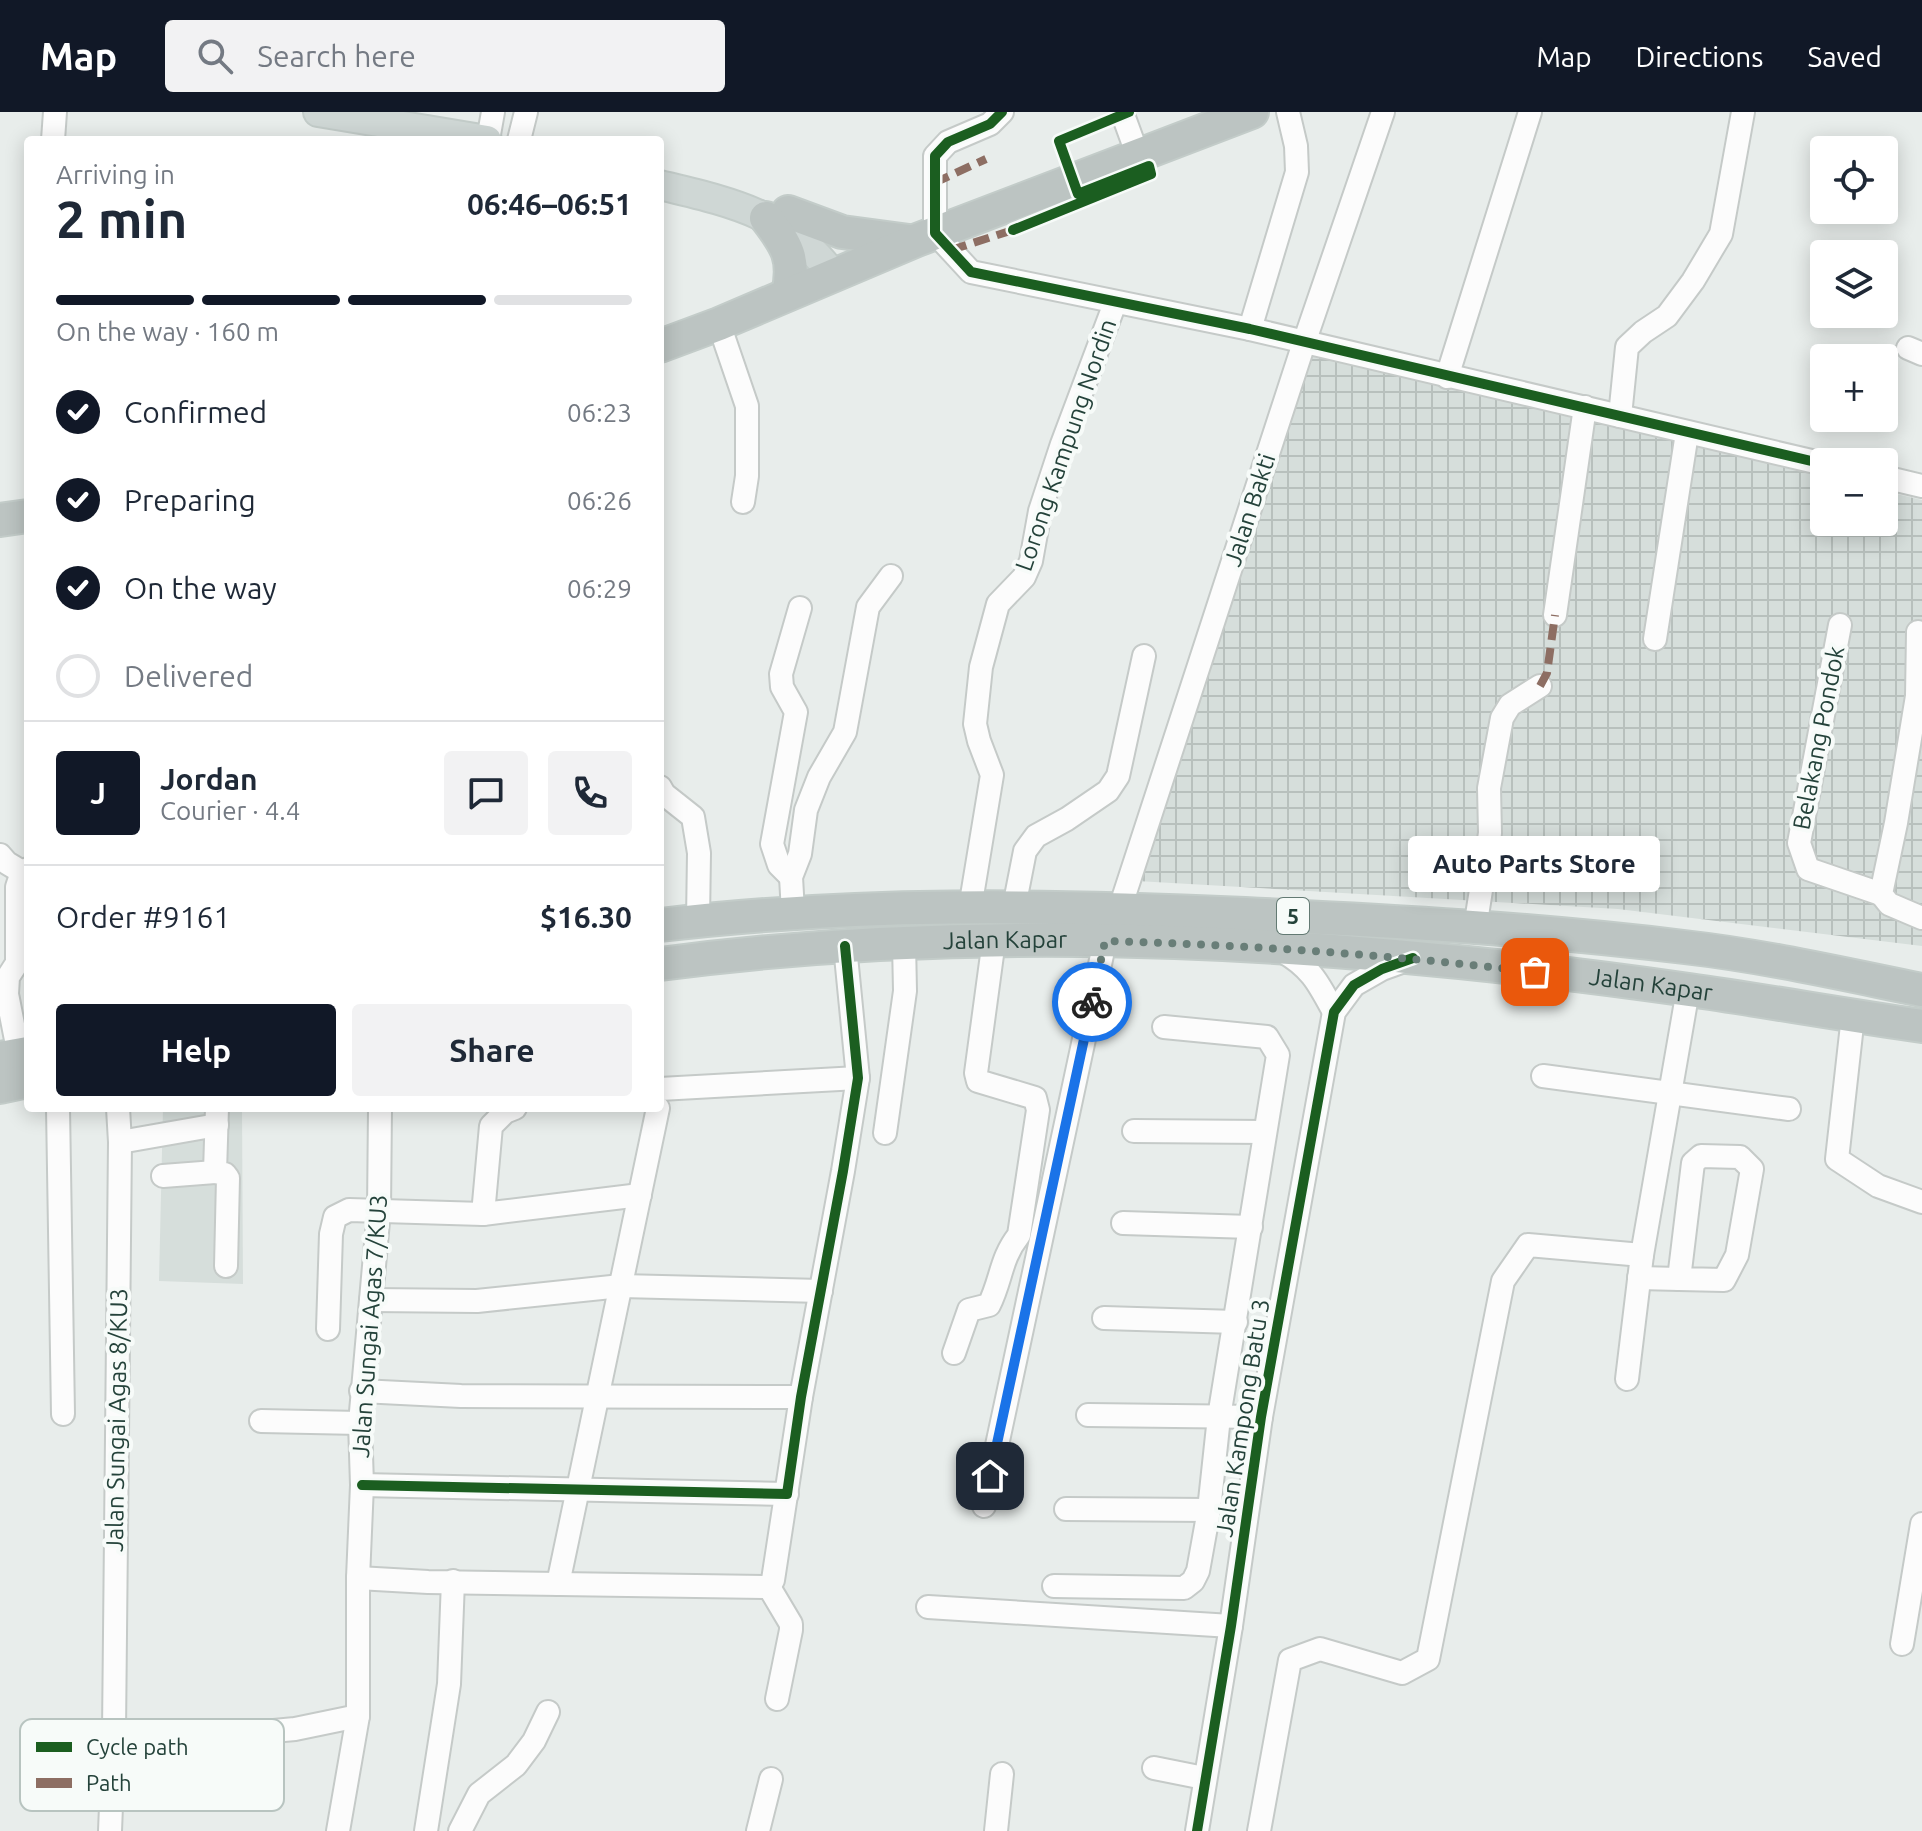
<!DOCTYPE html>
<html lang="en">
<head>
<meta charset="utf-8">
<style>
	body { margin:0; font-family:Ubuntu,sans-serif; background:#f2f2f3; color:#1f2937; height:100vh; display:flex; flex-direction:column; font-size:30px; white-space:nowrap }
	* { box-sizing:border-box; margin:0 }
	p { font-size:26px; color:#747a83 }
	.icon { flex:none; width:44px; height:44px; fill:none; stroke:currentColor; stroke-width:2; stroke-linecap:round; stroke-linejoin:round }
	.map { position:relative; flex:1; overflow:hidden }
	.details { position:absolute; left:24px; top:24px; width:640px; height:976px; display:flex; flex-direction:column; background:#fff; border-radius:8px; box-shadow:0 4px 20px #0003 }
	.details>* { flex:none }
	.tools { position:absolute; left:1810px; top:24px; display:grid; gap:16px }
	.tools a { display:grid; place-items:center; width:88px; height:88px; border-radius:8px; background:#fff; box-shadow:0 4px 20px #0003; font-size:40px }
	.pin { position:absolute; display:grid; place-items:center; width:68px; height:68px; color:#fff; margin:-34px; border-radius:16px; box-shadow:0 4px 12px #0006 }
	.courier { position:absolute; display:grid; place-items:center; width:80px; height:80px; margin:-40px; border:6px solid #1a73e8; border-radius:50%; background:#fff; color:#222; box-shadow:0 2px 10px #0007 }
	.bubble { position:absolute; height:56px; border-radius:8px; background:#fff; box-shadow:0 4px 20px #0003; font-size:26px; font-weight:600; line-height:56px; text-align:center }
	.summary em { font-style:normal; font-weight:600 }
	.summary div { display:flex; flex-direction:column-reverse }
	.summary { display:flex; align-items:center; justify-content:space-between; height:136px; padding:0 32px }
	h1 { font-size:52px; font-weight:600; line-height:60px }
	.bar { display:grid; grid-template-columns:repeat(4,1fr); gap:12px 8px; align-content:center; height:96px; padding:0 32px }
	.bar i { height:10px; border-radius:6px; background:#e0e1e3 }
	.bar .active { background:#111827 }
	.bar p { grid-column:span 4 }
	.line { display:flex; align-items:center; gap:20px; padding:0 32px; border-top:2px solid #e0e1e3 }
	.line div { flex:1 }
	.round { display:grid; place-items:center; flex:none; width:84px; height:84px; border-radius:8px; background:#f2f2f3 }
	ol { padding:0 32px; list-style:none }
	li { display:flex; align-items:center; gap:24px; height:88px }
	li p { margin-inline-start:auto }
	li .icon { padding:8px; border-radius:50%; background:#111827; color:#fff; stroke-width:4 }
	li:last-child { color:#747a83 }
	li i { width:44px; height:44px; border:4px solid #e0e1e3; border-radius:50% }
	.action { display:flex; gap:16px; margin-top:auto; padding:16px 32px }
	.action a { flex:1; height:92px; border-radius:8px; background:#111827; color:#fff; font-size:32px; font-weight:600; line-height:92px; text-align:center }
	.action a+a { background:#f2f2f3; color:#1f2937 }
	header { display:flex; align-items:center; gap:48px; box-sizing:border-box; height:112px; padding:0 40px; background:#111827; color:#fff }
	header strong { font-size:38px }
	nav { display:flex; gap:44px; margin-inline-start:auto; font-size:28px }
	.search { width:560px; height:72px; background:#f2f2f3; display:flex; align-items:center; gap:20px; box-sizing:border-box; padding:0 28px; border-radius:8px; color:#747a83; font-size:30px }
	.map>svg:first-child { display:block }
	.built { fill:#d6dedb }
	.industrial { fill:url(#industrial-grid) }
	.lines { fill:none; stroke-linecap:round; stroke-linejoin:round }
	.minor-casing { stroke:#c5cac8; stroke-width:26 }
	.major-casing { stroke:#c3ccc9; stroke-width:32 }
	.highway-casing { stroke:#c3ccc9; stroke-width:36 }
	.minor { stroke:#fcfcfc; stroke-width:22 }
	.major { stroke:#cfd7d5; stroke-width:28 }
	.highway { stroke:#bcc4c2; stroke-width:32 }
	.quiet { stroke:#8d6e63; stroke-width:8; stroke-dasharray:16 8; stroke-linecap:butt }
	.cycleway-casing { stroke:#f7fbf9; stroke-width:15 }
	.cycleway { stroke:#1b5e20; stroke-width:10 }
	.done { stroke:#697e78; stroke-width:8; stroke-dasharray:0 14.4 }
	.route { stroke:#1a73e8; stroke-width:10 }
	.labels { text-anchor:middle; stroke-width:8; stroke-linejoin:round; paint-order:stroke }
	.shield { fill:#f7fbf9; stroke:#637a73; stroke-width:2 }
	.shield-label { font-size:22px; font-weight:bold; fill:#24423a }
	.street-label { font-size:24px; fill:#24423a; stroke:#f7fbf9 }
	.key { fill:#f7fbf9; stroke:#b8c4c0; stroke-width:2 }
	.key-label { font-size:22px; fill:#24423a }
</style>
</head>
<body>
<header>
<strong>Map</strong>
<div class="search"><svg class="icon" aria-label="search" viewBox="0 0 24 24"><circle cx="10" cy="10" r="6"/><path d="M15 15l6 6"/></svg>Search here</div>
<nav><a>Map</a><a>Directions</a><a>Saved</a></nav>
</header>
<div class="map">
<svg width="1922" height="1719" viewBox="0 0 1922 1719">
	<defs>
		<pattern id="industrial-grid" width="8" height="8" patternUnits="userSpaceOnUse" patternTransform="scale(2)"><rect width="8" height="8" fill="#d6dedb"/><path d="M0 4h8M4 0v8" fill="none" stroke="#b8c0bd"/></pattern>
	</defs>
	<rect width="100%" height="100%" fill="#e8edeb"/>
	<!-- built -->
	<polygon class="built" points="163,996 242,996 243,1172 159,1169"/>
	<!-- industrial -->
	<polygon class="industrial" points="1310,239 1824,364 1824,410 1884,410 1884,379 1922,388 1922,834 1618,797 1137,769"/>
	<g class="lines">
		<!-- minor casing -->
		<g class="minor-casing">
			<g id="minor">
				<polyline points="1002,0 990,12 948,30 935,44 935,121 971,160 1250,217 1824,352"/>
				<polyline points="1122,0 1138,44"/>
				<polyline points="53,28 55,0"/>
				<polyline points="488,28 493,0"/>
				<polyline points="519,28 526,0"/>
				<polyline points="719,212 747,294 747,364 743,390"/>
				<polyline points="1250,217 1297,60 1296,34 1288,0"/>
				<polyline points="1908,236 1922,242"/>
				<polyline points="1447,265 1530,0"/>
				<polyline points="1620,304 1627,235 1643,220 1667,204 1693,169 1721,122 1743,0"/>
				<polyline points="1884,365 1922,374"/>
				<polyline points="1555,503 1585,295"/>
				<polyline points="1840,513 1799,731 1808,757 1881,782"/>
				<polyline points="1655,527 1687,321"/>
				<polyline points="1917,584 1918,520"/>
				<polyline points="1922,585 1917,584 1896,711 1881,782 1889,792 1922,806"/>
				<polyline points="660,675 664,682 693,705 699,741 698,808"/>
				<polyline points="0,743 7,751 22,760"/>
				<polyline points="791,765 779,753 772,732 796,600 782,575 781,562 800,496"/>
				<polyline points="1014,795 1025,739 1036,724 1067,707 1108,679 1118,664 1144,544"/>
				<polyline points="970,796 992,663 979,629 975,612 981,555 998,492 1024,465 1031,449 1040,399 1062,332 1115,191"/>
				<polyline points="1120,796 1304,231 1383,0"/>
				<polyline points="793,800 791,765 800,742 806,698 819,665 845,620 868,495 891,464"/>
				<polyline points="1475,816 1490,721 1489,676 1502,606 1510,593 1540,574"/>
				<path d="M1282 839C1311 855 1319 872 1334 900"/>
				<polyline points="1853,904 1837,1047 1878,1074 1922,1090"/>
				<polyline points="19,943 7,882 8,865 17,851 17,775 22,760 28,757"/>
				<polyline points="1543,964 1789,997"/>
				<polyline points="660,977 858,966"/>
				<polyline points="58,996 63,1302"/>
				<polyline points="217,996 215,1060 225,1062 228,1066 226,1154"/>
				<polyline points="1134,1019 1265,1020"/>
				<polyline points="885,1021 905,879 904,831"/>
				<polyline points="120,1030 217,1013"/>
				<polygon points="1701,1044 1740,1045 1752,1057 1737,1143 1724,1168 1679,1167 1693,1051"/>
				<polyline points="163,1064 215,1060"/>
				<polyline points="483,1102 491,1014 505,1000 515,996"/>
				<polyline points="1123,1111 1251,1115"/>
				<polyline points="1639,1166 1679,1167"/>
				<polyline points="371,1188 477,1189 621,1174 821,1179"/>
				<polyline points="1104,1206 1236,1210"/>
				<polyline points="328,1217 331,1122 335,1105 349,1098 483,1102 640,1083"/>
				<path d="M954 1241 969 1198 989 1193C1002 1167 1000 1147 1019 1123L1038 998 1035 986 978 969 976 961 994 828"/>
				<polyline points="1627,1267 1642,1143 1688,878"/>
				<polyline points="361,1279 461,1284 801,1285"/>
				<polyline points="1088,1303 1261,1305"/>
				<polyline points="261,1309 360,1311"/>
				<polyline points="362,1373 787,1382"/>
				<polyline points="984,1394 1105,829"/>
				<polyline points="1066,1397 1209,1398"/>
				<polyline points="358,1466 428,1470 769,1475 773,1468 801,1285 843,1059 858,966 845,834"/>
				<polyline points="558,1472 658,996"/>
				<polyline points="1054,1474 1184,1476 1193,1469 1198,1459 1209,1398 1219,1305 1278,943 1267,925 1164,915"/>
				<polyline points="769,1475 791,1512 791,1518 777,1587"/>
				<polyline points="928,1495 1231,1514"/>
				<polyline points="1902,1532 1922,1412"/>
				<polyline points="114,1620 219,1624 295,1617 358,1604"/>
				<polyline points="1154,1656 1204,1666"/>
				<polyline points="110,1719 114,1620 120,1030 118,996"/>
				<polyline points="338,1719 358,1604 358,1466 362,1373 360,1311 379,1098 380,996"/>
				<polyline points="426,1719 449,1572 453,1469"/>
				<polyline points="460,1719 479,1682 516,1653 534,1629 548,1600"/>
				<polyline points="758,1719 771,1667"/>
				<polyline points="996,1719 1002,1662"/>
				<polyline points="1197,1719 1231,1514 1261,1305 1334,900 1354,873 1382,857 1407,848"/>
				<polyline points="1259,1719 1290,1548 1320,1537 1402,1561 1428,1547 1503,1169 1528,1133 1642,1143"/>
			</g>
		</g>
		<!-- major casing -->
		<g class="major-casing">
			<g id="major">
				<polyline points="318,0 487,28"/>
				<path d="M660 73C730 90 789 102 833 163"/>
			</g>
		</g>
		<!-- highway casing -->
		<g class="highway-casing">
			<g id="highway">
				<polyline points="788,100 842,120 909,129"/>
				<path d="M766 106C787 133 796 147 788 182"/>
				<polyline points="660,234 719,212 917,128 1252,0"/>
				<polyline points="0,408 28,404"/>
				<path d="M660 813C854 790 1050 793 1245 802 1391 809 1539 817 1684 835 1764 844 1843 862 1922 878"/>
				<path id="s1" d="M660 852C999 807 1351 830 1689 878 1767 889 1844 903 1922 914"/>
				<polyline points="0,946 28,941"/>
				<polyline points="0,975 28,969"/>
			</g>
		</g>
		<!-- minor -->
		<use href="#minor" class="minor"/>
		<!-- major -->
		<use href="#major" class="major"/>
		<!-- highway -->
		<use href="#highway" class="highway"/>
		<!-- quiet -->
		<g class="quiet">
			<polyline points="934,71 986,47"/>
			<polyline points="951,138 1013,118"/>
			<polyline points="1540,574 1547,561 1555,503"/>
		</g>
		<!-- cycleway casing -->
		<g class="cycleway-casing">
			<g id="cycleway">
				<polyline points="1002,0 990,12 948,30 935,44 935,121 971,160 1250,217 1824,352"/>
				<polyline points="1013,118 1151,62 1149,54 1078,82 1059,29 1129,0"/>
				<polyline points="362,1373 787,1382 801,1285 843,1059 858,966 845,834"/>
				<polyline points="1197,1719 1231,1514 1261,1305 1334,900 1354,873 1382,857 1413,846"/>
			</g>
		</g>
		<!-- cycleway -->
		<use href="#cycleway" class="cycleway"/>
	</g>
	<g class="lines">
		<!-- done -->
		<path class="done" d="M1092 890 1105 829C1250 833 1391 843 1535 860"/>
		<!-- route -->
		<polyline class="route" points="990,1364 1092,890"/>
	</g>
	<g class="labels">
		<!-- shield labels -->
		<rect class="shield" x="1277" y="786" width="32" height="36" rx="6"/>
		<g class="shield-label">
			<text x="1293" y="812">5</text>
		</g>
		<!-- street labels -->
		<g class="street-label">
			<text transform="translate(1066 333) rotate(-71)" y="8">Lorong Kampung Nordin</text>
			<text transform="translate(1250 398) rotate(-72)" y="8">Jalan Bakti</text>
			<text transform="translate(1819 626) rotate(-79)" y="8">Belakang Pondok</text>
			<text dy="8" stroke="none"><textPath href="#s1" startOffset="346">Jalan Kapar</textPath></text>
			<text dy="8" stroke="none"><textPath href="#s1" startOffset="994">Jalan Kapar</textPath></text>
			<text transform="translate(370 1214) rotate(-86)" y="8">Jalan Sungai Agas 7/KU3</text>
			<text transform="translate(1243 1306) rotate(-81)" y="8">Jalan Kampong Batu 3</text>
			<text transform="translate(117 1308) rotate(-89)" y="8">Jalan Sungai Agas 8/KU3</text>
		</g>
	</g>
	<!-- legend -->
	<rect x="20" y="1607" width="264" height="92" rx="12" class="key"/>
	<rect x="36" y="1630" width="36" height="10" fill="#1b5e20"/>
	<rect x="36" y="1666" width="36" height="10" fill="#8d6e63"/>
	<g class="key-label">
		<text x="86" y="1643">Cycle path</text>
		<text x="86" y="1679">Path</text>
	</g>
</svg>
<div class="tools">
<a><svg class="icon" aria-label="locate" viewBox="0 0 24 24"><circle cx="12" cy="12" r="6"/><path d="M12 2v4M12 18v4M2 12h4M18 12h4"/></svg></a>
<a><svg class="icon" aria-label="layers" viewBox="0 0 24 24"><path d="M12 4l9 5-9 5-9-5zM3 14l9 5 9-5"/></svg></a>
<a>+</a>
<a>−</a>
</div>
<div class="pin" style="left:1535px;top:860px;background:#ea580c"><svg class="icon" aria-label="bag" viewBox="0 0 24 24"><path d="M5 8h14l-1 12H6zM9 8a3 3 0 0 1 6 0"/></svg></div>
<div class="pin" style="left:990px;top:1364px;background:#1f2937"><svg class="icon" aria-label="home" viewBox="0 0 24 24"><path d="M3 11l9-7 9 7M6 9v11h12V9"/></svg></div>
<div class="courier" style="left:1092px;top:890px"><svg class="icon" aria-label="bike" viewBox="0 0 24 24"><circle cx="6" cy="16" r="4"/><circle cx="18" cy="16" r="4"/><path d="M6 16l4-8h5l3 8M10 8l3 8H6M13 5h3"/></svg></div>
<div class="bubble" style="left:1408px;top:724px;width:252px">Auto Parts Store</div>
<section class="details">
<div class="summary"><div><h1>2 min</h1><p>Arriving in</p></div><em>06:46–06:51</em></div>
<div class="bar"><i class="active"></i><i class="active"></i><i class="active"></i><i></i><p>On the way · 160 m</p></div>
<ol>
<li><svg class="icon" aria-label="check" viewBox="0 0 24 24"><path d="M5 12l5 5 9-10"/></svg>Confirmed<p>06:23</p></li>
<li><svg class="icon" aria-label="check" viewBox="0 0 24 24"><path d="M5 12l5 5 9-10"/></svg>Preparing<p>06:26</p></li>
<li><svg class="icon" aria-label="check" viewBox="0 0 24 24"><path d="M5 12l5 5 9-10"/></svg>On the way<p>06:29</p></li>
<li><i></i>Delivered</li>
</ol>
<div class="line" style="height:144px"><b class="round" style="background:#111827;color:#fff">J</b><div><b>Jordan</b><p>Courier · 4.4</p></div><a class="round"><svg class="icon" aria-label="chat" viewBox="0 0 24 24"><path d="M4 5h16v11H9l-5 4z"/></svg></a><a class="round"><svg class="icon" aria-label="phone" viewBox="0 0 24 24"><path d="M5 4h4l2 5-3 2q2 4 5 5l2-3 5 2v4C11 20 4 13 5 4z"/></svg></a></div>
<div class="line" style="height:104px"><div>Order #9161</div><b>$16.30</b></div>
<div class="action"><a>Help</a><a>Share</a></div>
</section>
</div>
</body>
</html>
